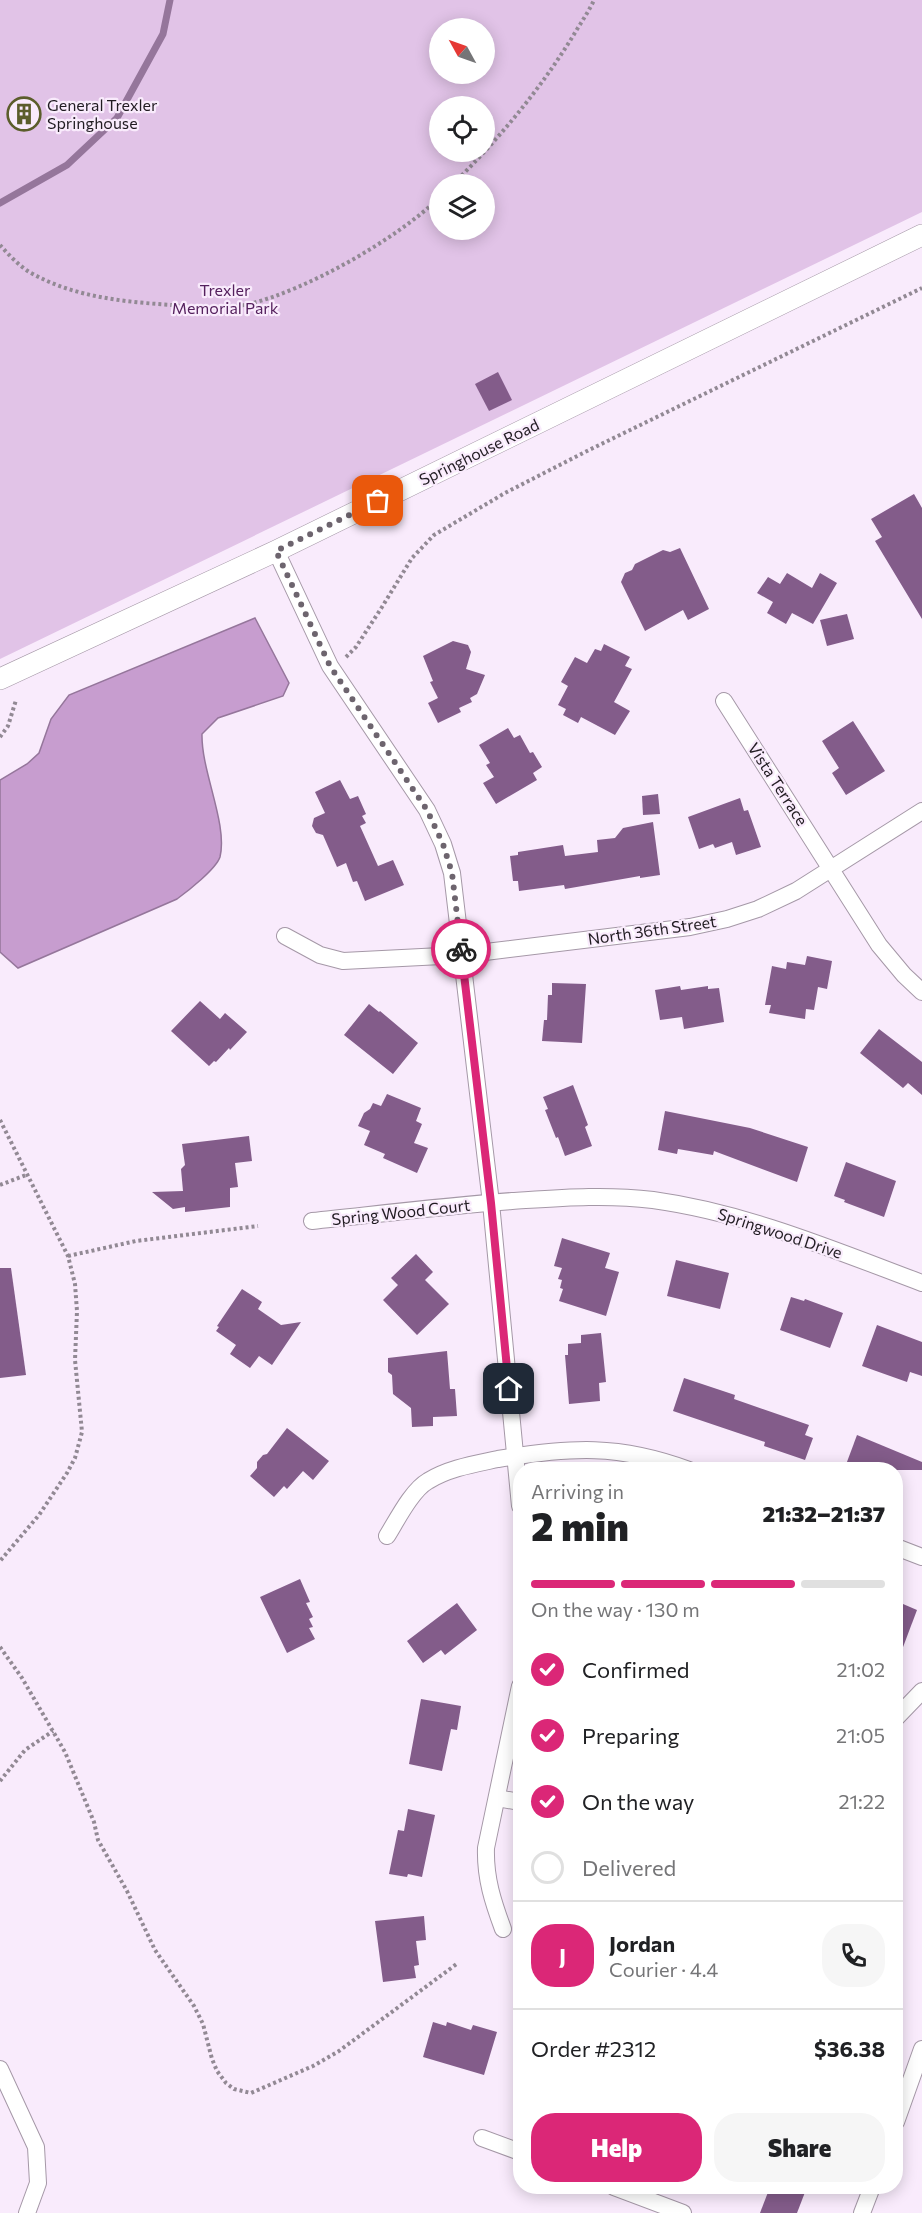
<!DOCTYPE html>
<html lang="en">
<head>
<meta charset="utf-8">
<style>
	body { margin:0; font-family:Commissioner,sans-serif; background:#f6f6f6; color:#202124; height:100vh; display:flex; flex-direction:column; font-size:22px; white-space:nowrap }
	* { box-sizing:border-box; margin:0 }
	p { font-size:20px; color:#757577 }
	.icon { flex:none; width:33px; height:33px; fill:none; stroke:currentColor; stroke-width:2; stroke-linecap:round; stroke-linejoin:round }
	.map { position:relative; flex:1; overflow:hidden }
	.details { position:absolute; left:513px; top:1462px; width:390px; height:732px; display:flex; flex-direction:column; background:#fff; border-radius:24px; box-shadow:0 3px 15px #0003 }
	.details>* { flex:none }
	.needle { width:39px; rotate:310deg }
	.fabs { position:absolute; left:429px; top:18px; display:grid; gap:12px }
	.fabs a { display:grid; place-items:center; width:66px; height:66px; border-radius:50%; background:#fff; box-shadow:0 3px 15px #0003; font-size:30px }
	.pin { position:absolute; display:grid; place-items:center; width:51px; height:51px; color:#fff; margin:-26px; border-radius:12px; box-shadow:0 3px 9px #0006 }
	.courier { position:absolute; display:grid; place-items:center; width:60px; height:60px; margin:-30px; border:4px solid #db2777; border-radius:50%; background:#fff; color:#222; box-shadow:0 2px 8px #0007 }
	.summary em { font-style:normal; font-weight:800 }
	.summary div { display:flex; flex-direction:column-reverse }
	.summary { display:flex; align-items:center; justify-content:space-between; height:102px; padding:0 18px }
	h1 { font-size:39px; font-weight:800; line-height:45px }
	.bar { display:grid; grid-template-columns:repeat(4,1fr); gap:9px 6px; align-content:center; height:72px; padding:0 18px }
	.bar i { height:8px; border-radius:4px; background:#e0e0e0 }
	.bar .selected { background:#db2777 }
	.bar p { grid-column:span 4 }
	.line { display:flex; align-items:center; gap:15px; padding:0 18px; border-top:2px solid #e0e0e0 }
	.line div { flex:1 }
	.round { display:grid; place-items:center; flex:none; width:63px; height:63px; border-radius:24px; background:#f6f6f6 }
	ol { padding:0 18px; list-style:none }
	li { display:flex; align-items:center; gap:18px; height:66px }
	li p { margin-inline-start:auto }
	li .icon { padding:6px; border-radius:50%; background:#db2777; color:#fff; stroke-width:4 }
	li:last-child { color:#757577 }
	li i { width:33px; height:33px; border:3px solid #e0e0e0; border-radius:50% }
	.action { display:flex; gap:12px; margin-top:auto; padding:12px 18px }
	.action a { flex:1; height:69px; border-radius:24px; background:#db2777; color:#fff; font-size:24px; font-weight:800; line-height:69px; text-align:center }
	.action a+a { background:#f6f6f6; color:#202124 }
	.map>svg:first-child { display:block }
	.green { fill:#e1c3e7; fill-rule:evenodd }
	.water { fill:#c79dcf; stroke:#95769b; stroke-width:1.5 }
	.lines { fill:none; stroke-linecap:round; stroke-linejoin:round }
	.stream { stroke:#95769b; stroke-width:7 }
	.building { fill:#835c8a }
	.minor-casing { stroke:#a598a7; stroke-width:18 }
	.tertiary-casing { stroke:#a598a7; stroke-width:22 }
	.path { stroke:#928994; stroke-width:4; stroke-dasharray:3 3; stroke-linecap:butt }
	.minor { stroke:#fff; stroke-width:16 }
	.tertiary { stroke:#fff; stroke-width:21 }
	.done { stroke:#6d646e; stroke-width:6; stroke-dasharray:0 10.8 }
	.route { stroke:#db2777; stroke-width:8 }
	.labels { text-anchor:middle; stroke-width:4.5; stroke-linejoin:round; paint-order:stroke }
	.poi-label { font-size:16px; fill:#211c22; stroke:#f9ebfc; text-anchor:start }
	.park-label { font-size:16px; fill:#55215e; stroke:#f9ebfc }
	.street-label { font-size:16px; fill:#211c22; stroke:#f9ebfc }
</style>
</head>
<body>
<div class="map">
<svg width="922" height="2213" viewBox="0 0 922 2213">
	<rect width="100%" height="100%" fill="#f9ebfc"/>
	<!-- green -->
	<path class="green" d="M0 0H922V212L0 659ZM440 28H484V74H440ZM440 106H484V152H440ZM440 184H484V230H440Z"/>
	<!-- water -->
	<path class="water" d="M255 618 289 683 283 696 218 718 202 734C201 771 228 824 220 857 216 869 188 891 177 899L18 968 0 952V780L27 764 39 753 51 719 69 695Z"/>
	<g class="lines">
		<!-- stream -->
		<polyline class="stream" points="0,203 67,165 117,118 163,34 170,0"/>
	</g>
	<!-- building -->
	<g class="building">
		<polygon points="33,102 38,120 16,126 11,108"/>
		<polygon points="498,372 512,400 489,411 475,384"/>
		<polygon points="914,494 922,508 922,619 875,541 882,537 871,519"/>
		<polygon points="680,548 709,609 688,620 683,610 645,631 621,582 625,573 632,570 635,564 663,550 670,552"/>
		<polygon points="787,573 812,588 820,573 837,583 813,624 792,613 786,624 767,613 773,602 757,593 768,577 780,584"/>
		<polygon points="847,614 854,639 827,646 820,620"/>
		<polygon points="453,641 468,645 471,652 466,669 485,675 477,694 470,698 472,702 459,708 461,712 438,723 428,703 438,698 430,682 433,681 423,656"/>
		<polygon points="604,644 630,657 625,666 632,669 614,702 630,711 615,735 581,717 578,723 563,715 566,709 558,705 568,686 561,682 575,657 587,663 595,649 601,651"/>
		<polygon points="853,721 885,771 846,795 832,773 839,768 822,741"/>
		<polygon points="508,728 514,738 520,735 530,753 533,752 542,767 533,773 537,780 496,804 483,783 494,777 486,765 490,763 479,745"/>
		<polygon points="340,780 350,799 358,796 366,814 362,816 366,823 360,826 378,866 393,860 404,885 365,901 357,881 353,882 346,863 337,867 323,835 316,833 312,826 314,818 325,813 315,792"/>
		<polygon points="658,794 660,814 643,815 642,796"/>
		<polygon points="740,798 744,811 748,810 761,847 736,855 732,842 715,848 713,844 699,849 688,817"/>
		<polygon points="653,822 660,875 640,878 640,876 565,889 564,885 519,891 518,881 513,881 510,856 518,855 518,852 563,845 565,856 598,852 597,840 615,838 623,828"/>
		<polygon points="807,956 832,961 827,989 818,987 814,1010 806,1009 805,1019 769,1013 771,1005 765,1005 772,966 786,969 787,962 805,965"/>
		<polygon points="552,983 586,984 582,1043 542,1041 544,1020 547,1020 548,995 552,995"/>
		<polygon points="680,986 681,990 708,986 708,989 719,988 724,1022 684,1029 682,1017 660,1020 655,990"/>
		<polygon points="200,1001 220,1019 225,1013 247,1032 230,1050 229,1048 216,1062 214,1061 209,1066 171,1031"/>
		<polygon points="369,1004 379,1012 380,1011 418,1043 393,1074 344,1035"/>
		<polygon points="879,1029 922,1062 922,1095 908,1083 903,1088 860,1053"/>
		<polygon points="573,1085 588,1125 585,1127 592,1146 565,1156 558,1137 556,1138 545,1110 548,1109 543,1097"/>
		<polygon points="387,1094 421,1108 416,1121 422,1124 414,1143 428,1148 417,1173 383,1158 385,1154 364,1145 370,1131 358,1126 364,1113 370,1109 373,1103 381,1106"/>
		<polygon points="665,1111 750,1128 808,1147 797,1182 714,1151 713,1155 678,1149 677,1154 658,1150"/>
		<polygon points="249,1136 252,1161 235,1163 238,1187 230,1188 230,1207 185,1212 185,1207 173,1209 152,1192 183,1191 181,1169 185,1165 182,1144"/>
		<polygon points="846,1162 896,1181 884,1217 844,1202 845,1200 834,1196"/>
		<polygon points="562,1238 610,1253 605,1268 619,1272 606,1316 559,1301 563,1289 560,1288 562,1280 558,1279 562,1268 554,1266"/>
		<polygon points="416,1254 433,1272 425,1280 449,1304 417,1335 383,1300 398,1285 391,1278"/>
		<polygon points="676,1260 729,1273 720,1309 667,1296"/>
		<polygon points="0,1268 11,1268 26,1375 0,1378"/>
		<polygon points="242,1289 262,1302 258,1309 281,1325 301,1322 272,1365 259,1356 250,1368 230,1354 236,1345 216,1331 219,1327 217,1326"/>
		<polygon points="791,1297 804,1301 805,1299 843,1313 830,1348 780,1330"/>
		<polygon points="877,1325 922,1342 922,1376 910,1372 907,1382 862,1366"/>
		<polygon points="601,1333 606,1382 599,1383 600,1401 569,1404 565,1355 568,1355 568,1344 581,1343 581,1335"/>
		<polygon points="447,1351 450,1389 455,1389 457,1416 433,1417 433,1426 412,1427 411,1408 393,1394 392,1375 388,1372 388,1358"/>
		<polygon points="684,1378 735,1395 734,1399 809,1425 805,1435 813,1438 805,1460 764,1446 765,1442 673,1411"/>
		<polygon points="287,1428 329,1461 313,1480 303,1471 287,1489 284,1486 274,1497 250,1476 257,1468 257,1462 263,1455 267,1454"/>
		<polygon points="857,1435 922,1462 922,1470 844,1470"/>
		<polygon points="300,1579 310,1602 306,1603 313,1617 309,1619 313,1627 309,1628 315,1639 287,1653 260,1597"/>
		<polygon points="896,1601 917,1610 897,1663 896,1663"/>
		<polygon points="457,1603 477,1630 445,1655 441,1650 423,1663 407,1641"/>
		<polygon points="421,1699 461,1706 457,1730 451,1729 442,1771 409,1764"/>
		<polygon points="408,1809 435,1815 422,1877 408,1874 407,1877 389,1874 398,1830 404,1831"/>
		<polygon points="424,1916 426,1940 416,1941 419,1965 414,1966 416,1978 383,1982 375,1921"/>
		<polygon points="433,2022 446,2026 447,2022 471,2030 473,2025 497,2032 484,2075 423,2057"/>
		<polygon points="770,2187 807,2187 797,2213 760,2213"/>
	</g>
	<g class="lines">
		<!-- minor casing -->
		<g class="minor-casing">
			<g id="minor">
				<polyline points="276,551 330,666 427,810 443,844 452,873 491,1203 520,1506"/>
				<polyline points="724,701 879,945 904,975 922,992"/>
				<polyline points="285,936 320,955 343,961 461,955 690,927 727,919 758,909 796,891 922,811"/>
				<path d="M312 1221C379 1214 445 1206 512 1201 559 1198 605 1194 653 1200 747 1213 834 1250 922 1283"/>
				<path d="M387 1536C397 1520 412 1490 428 1481 449 1468 475 1464 498 1459 571 1447 619 1444 689 1470"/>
				<polyline points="896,1547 922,1557"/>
				<polyline points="896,1718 922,1691"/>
				<polyline points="497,1798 520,1802"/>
				<path d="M503 1929C493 1902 485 1878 486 1848L520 1686"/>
				<polyline points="0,2069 36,2147 38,2183 27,2213"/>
				<polyline points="896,2122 922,2049"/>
				<polyline points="482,2138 520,2152"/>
				<polyline points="614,2187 683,2213"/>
				<polyline points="862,2213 872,2187"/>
			</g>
		</g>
		<!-- tertiary casing -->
		<g class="tertiary-casing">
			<polyline id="tertiary" points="0,679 276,551 922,235"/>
		</g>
		<!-- path -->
		<g class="path">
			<path d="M453 184C498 140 539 91 573 36 580 24 588 13 594 0"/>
			<path d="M0 245C9 255 19 266 31 273 74 297 124 302 172 305 199 308 223 310 249 304 307 290 397 239 440 197"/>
			<polyline points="346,657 356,647 382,607 412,558 434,535 505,493 589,450 922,288"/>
			<polyline points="0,737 8,726 16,700"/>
			<polyline points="0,1120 68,1256 75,1284 77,1311 75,1360 82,1432 75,1458 67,1473 39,1515 0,1561"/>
			<polyline points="0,1185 26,1175"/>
			<polyline points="68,1256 136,1241 258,1226"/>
			<polyline points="0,1647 22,1678 65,1752 94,1822 98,1840 127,1891 155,1950 194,2006 203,2024 212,2059 217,2071 226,2083 234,2089 251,2093 313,2066 339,2051 458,1963"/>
			<polyline points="0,1781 25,1750 53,1731"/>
		</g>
		<!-- minor -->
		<use href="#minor" class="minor"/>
		<!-- tertiary -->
		<use href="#tertiary" class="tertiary"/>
	</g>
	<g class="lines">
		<!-- done -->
		<polyline class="done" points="378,501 276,551 330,666 427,810 443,844 452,873 461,949"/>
		<!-- route -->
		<polyline class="route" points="461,949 491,1203 509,1389"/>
	</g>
	<!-- icons -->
	<defs>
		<g id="building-ring" transform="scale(1.725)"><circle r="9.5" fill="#f9ebfc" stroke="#5b5d2b" stroke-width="1.5"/><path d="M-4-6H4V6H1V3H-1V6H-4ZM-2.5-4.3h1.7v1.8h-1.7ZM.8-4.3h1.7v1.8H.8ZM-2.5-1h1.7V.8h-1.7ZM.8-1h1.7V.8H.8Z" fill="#5b5d2b"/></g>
	</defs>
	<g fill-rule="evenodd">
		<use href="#building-ring" x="24" y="114"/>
	</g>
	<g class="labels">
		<!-- poi labels -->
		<g class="poi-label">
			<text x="47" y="111">General Trexler<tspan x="47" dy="18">Springhouse</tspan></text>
		</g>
		<!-- park labels -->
		<g class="park-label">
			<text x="225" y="296">Trexler<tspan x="225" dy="18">Memorial Park</tspan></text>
		</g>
		<!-- street labels -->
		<g class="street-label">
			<text transform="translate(479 452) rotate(-26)" y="6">Springhouse Road</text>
			<text transform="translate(778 784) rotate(57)" y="6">Vista Terrace</text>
			<text transform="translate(652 930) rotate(-8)" y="6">North 36th Street</text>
			<text transform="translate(401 1212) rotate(-6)" y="6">Spring Wood Court</text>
			<text transform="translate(780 1233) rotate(18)" y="6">Springwood Drive</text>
		</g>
	</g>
</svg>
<div class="fabs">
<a><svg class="needle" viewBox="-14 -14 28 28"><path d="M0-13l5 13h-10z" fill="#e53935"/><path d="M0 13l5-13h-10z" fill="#757577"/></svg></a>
<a><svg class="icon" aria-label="locate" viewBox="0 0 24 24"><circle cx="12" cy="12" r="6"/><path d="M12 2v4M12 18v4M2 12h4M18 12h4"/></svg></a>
<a><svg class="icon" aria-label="layers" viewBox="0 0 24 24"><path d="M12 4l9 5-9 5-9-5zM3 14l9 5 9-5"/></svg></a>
</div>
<div class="pin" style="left:378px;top:501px;background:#ea580c"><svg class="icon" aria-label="bag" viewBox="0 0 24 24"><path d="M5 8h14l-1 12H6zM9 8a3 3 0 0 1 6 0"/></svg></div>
<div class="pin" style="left:509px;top:1389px;background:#1f2937"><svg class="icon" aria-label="home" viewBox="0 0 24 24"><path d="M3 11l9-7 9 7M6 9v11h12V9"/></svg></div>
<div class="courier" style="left:461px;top:949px"><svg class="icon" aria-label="bike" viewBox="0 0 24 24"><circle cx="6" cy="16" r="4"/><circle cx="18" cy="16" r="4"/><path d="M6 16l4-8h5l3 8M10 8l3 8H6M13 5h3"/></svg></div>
<section class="details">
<div class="summary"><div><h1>2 min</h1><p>Arriving in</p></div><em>21:32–21:37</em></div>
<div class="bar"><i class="selected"></i><i class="selected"></i><i class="selected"></i><i></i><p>On the way · 130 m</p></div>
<ol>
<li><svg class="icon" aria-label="check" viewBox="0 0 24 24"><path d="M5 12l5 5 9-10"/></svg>Confirmed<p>21:02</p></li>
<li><svg class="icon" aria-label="check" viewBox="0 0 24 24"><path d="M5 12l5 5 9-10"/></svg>Preparing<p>21:05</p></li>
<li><svg class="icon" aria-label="check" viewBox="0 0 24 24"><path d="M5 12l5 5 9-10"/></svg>On the way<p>21:22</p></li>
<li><i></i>Delivered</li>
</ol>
<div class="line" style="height:108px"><b class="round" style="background:#db2777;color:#fff">J</b><div><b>Jordan</b><p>Courier · 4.4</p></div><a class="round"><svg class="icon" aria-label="phone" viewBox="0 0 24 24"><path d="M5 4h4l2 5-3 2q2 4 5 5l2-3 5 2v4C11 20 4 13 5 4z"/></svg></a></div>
<div class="line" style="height:78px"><div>Order #2312</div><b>$36.38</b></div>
<div class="action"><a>Help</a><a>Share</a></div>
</section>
</div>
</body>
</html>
